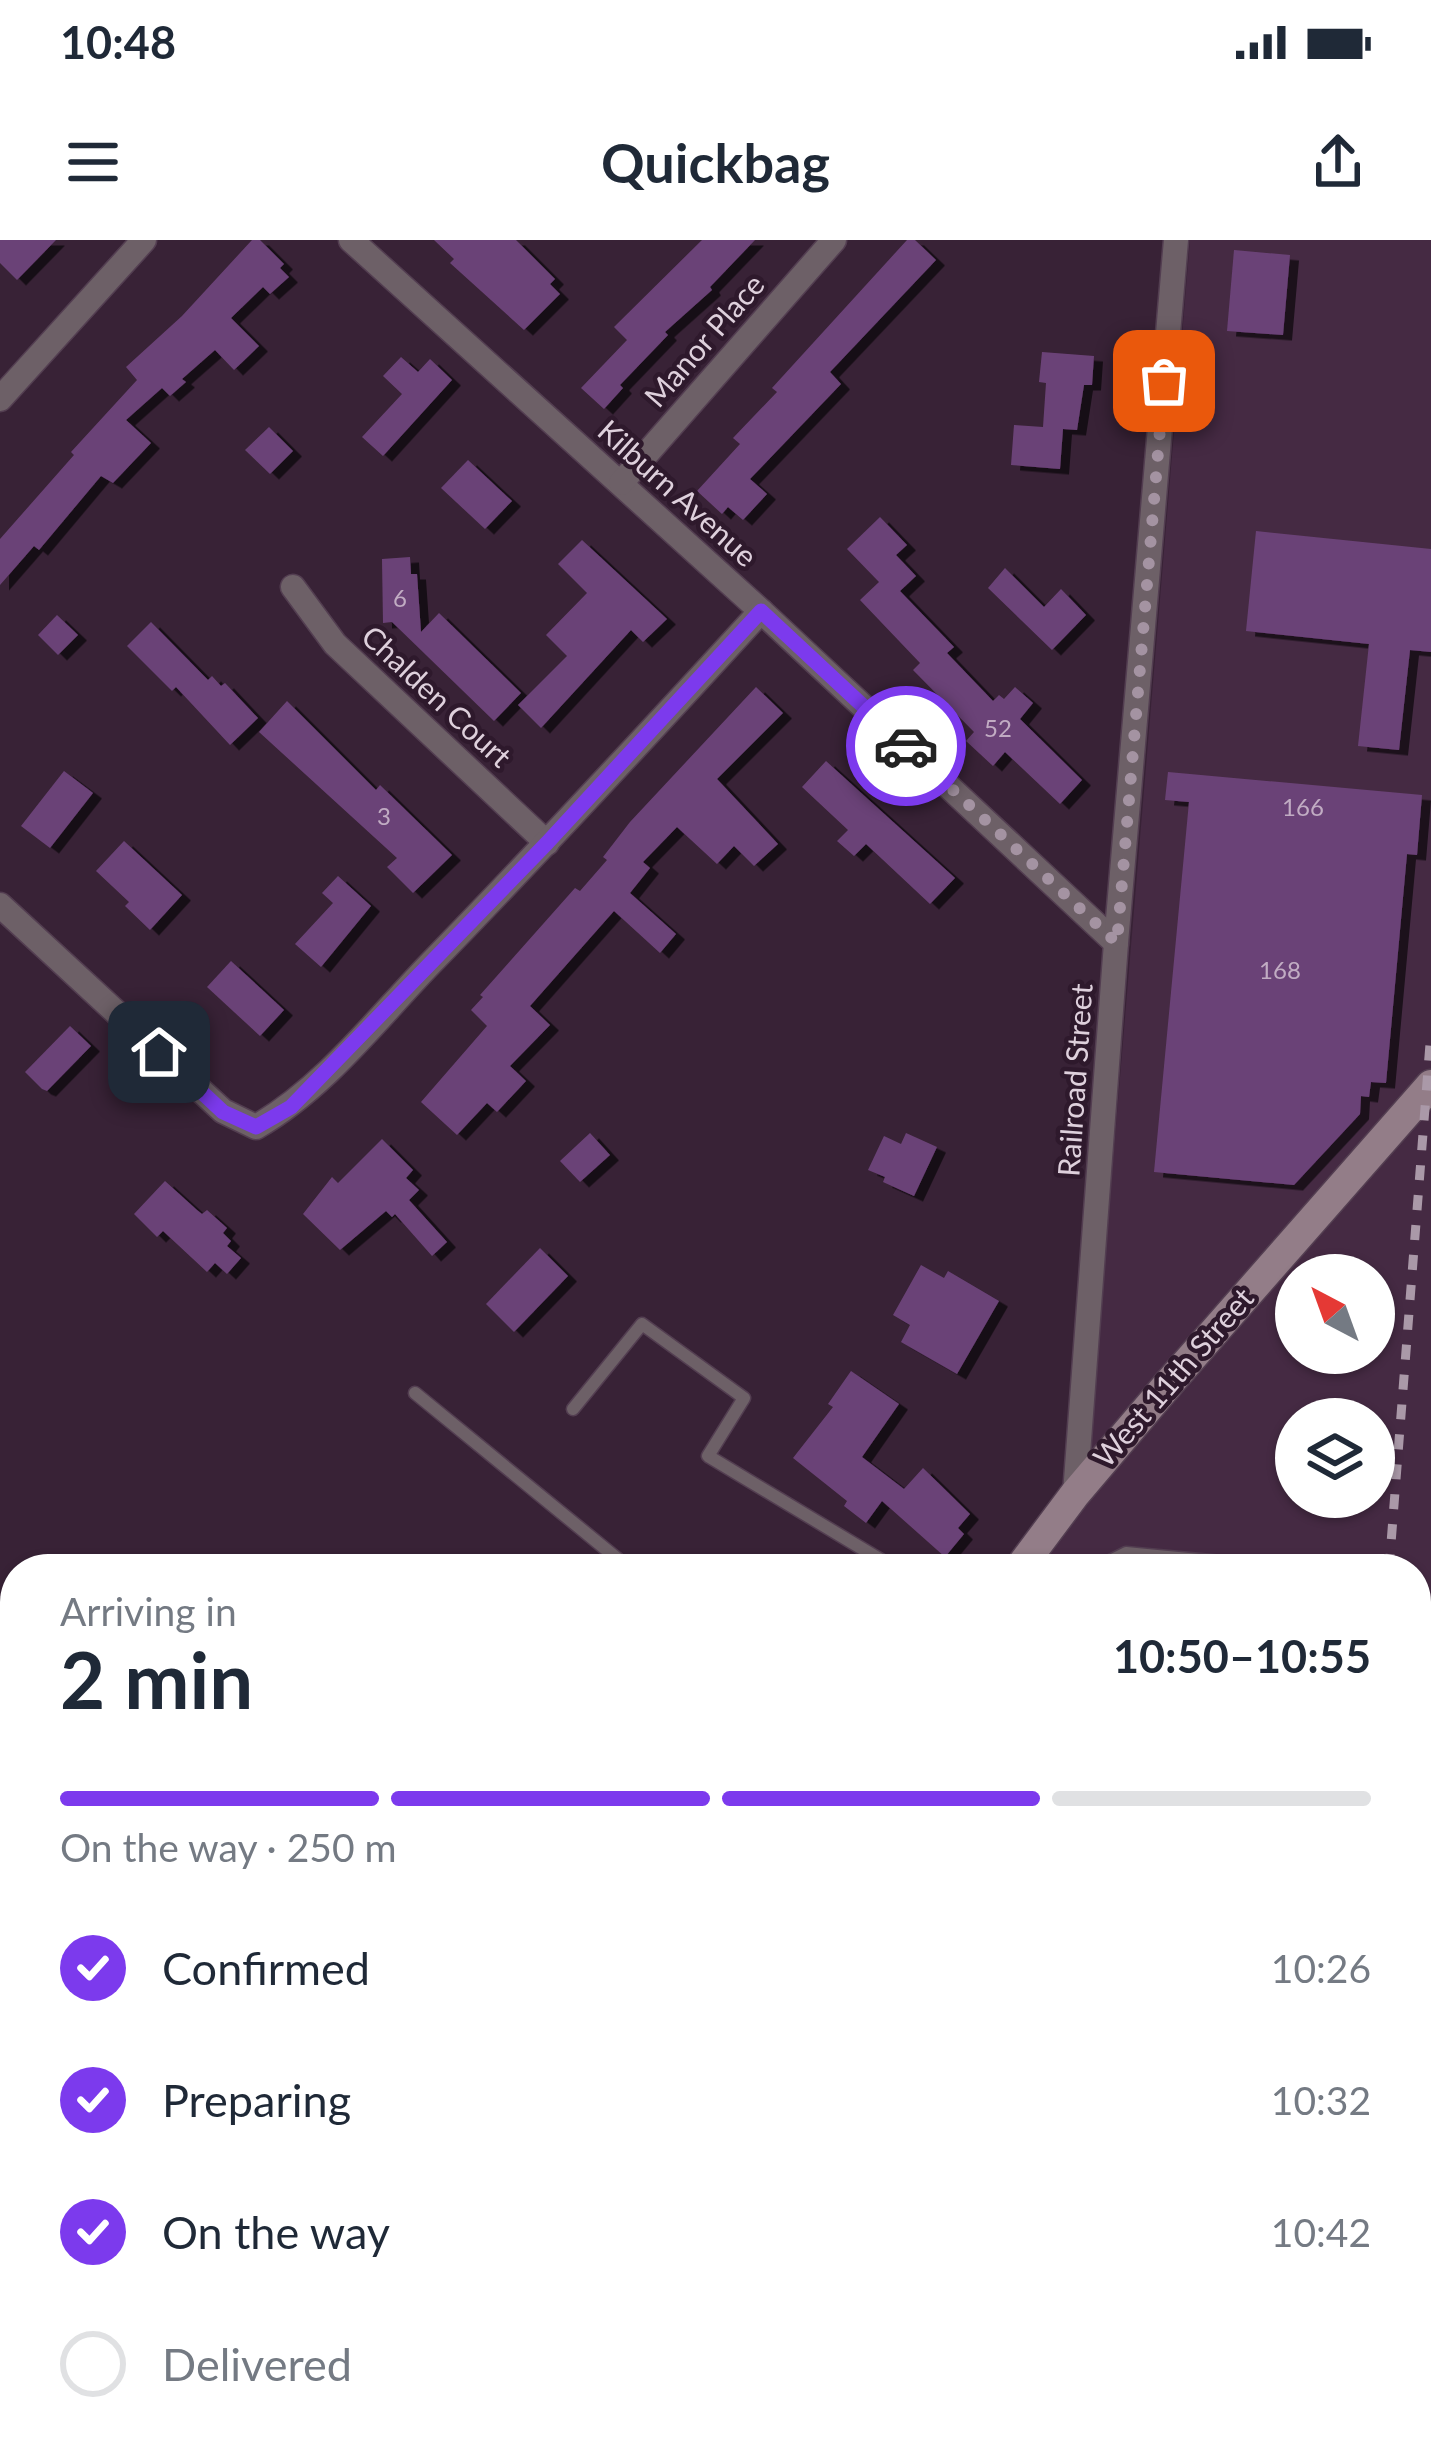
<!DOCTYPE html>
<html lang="en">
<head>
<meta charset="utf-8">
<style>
	body { margin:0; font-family:Lato,sans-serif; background:#f2f2f3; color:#1f2937; height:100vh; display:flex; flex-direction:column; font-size:45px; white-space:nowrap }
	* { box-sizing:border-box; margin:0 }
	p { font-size:39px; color:#747a83 }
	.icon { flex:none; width:66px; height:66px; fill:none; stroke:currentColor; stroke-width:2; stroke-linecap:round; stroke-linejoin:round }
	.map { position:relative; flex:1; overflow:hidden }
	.drawer { position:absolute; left:0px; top:1314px; width:1431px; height:903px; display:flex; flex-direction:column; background:#fff; border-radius:48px 48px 0 0; box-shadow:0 3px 9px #0004 }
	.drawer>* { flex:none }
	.needle { width:78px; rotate:319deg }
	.buttons { position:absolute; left:1275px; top:1014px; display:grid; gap:24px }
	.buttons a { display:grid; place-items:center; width:120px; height:120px; border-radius:50%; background:#fff; box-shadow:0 3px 9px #0004; font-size:60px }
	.pin { position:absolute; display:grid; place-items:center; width:102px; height:102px; color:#fff; margin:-51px; border-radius:24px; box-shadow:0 6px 18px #0006 }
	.courier { position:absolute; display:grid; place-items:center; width:120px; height:120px; margin:-60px; border:9px solid #7c3aed; border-radius:50%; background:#fff; color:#222; box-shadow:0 3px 15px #0007 }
	.summary em { font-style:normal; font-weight:700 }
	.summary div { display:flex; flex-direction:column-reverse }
	.summary { display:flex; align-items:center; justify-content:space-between; height:204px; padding:0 60px }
	h1 { font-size:78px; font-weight:700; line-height:90px }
	.bar { display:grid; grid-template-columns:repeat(4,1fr); gap:18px 12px; align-content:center; height:144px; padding:0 60px }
	.bar i { height:15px; border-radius:9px; background:#e0e1e3 }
	.bar .current { background:#7c3aed }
	.bar p { grid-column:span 4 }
	ol { padding:0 60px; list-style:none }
	li { display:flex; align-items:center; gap:36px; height:132px }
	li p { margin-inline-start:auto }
	li .icon { padding:12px; border-radius:50%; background:#7c3aed; color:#fff; stroke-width:4 }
	li:last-child { color:#747a83 }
	li i { width:66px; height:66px; border:6px solid #e0e1e3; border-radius:50% }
	.status { display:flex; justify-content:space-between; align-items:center; height:84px; padding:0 60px; background:#fff; direction:ltr }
	.status svg { height:33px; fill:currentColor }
	header { display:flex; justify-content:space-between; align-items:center; height:156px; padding:0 60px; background:#fff; font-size:54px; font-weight:700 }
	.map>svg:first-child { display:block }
	.built { fill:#452a43; fill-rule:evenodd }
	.park { fill:url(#park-dots) }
	.pitch { fill:#525927 }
	.building { fill:#6b4277; filter:url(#shadow) }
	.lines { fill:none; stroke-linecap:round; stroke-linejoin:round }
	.lane-casing { stroke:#533e51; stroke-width:15 }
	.street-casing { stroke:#533e51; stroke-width:27 }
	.secondary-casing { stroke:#533e51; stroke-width:33 }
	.lane { stroke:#6d6067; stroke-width:12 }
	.street { stroke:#6d6067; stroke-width:24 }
	.secondary { stroke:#937d88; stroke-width:30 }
	.rail { stroke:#aa99a8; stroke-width:9; stroke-dasharray:15 15; stroke-linecap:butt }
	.done { stroke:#a493a2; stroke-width:12; stroke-dasharray:0 21.6 }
	.route { stroke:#7c3aed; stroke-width:15 }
	.labels { text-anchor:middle; stroke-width:9; stroke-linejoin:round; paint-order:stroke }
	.number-label { font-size:24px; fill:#c1acc3 }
	.street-label { font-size:30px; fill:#ded0dc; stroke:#2e192c }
</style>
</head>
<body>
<div class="status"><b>10:48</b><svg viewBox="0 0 49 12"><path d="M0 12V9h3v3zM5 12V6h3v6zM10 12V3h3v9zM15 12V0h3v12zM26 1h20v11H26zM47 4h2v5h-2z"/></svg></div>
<header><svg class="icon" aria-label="menu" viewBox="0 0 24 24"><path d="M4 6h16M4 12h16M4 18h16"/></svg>Quickbag<svg class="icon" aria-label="share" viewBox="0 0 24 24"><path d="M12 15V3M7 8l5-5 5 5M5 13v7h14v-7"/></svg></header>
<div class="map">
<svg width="1431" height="2215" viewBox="0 0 1431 2215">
	<defs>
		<pattern id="park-dots" width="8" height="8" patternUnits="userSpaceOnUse" patternTransform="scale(3)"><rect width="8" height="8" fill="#525927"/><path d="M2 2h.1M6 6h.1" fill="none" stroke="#6a7046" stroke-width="1.8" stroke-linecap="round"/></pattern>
		<filter id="shadow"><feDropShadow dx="9" dy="5.5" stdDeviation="0" flood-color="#0009"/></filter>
	</defs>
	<rect width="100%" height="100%" fill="#382236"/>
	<!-- built -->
	<path class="built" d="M1190 0H1431V2215H832L845 2202H1416V1329H1039L1084 1268ZM1296 1035H1374V1113H1296ZM1296 1179H1374V1257H1296Z"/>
	<!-- park -->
	<polygon class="park" points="0,1714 15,1725 15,2202 462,2202 449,2215 0,2215"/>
	<!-- pitch -->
	<polygon class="pitch" points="0,1795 15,1810 15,2202 255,2202 243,2215 0,2213"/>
	<!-- building -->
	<g class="building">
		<polygon points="0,0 56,0 17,40 0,23"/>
		<polygon points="252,0 260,0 284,24 280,28 289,37 270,54 263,47 231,78 259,106 234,130 215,110 182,139 186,142 170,156 162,148 126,180 151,203 113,243 101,236 39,310 34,306 0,345 0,299 74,215 71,212 137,140 126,127 182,76"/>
		<polygon points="434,0 516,0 555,39 550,44 560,54 524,90 450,23 454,19"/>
		<polygon points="702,0 755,0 710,47 712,50 665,92 668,95 620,145 623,148 604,169 581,148 627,100 614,87"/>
		<polygon points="907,0 915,0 936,20 830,132 841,144 750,239 767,254 743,280 728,267 722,274 697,251 740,204 733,198 777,152 772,148"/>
		<polygon points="1234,10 1290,15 1283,95 1227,91"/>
		<polygon points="1042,112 1094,116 1092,145 1084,145 1077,190 1063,189 1060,229 1011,225 1014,185 1043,187 1046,143 1039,142"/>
		<polygon points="401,117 418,132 430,119 452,140 383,216 362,197 402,154 383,136"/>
		<polygon points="269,187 293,211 270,234 245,210"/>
		<polygon points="468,220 512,261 485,289 441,248"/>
		<polygon points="880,277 907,305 896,315 916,336 900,351 954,407 947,413 993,461 999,455 1004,459 1015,447 1033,463 1020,479 1082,540 1060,564 1005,512 993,526 966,501 974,492 913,430 920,423 860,360 879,342 847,309"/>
		<polygon points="1256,291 1431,309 1431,412 1410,410 1399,510 1358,506 1369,404 1246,391"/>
		<polygon points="582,300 667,379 643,402 631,390 541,488 518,465 567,416 546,395 587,353 558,324"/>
		<polygon points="410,317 411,334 417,334 421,392 439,373 521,453 494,481 392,382 383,383 382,319"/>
		<polygon points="1005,328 1044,367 1061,349 1086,375 1052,410 988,348"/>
		<polygon points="57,375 78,395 58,415 38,395"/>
		<polygon points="151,382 208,440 212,436 221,446 225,443 258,478 230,505 176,447 172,451 127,406"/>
		<polygon points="756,447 783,473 717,539 778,604 754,626 734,606 717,624 677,587 643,622 650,628 630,653 676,694 660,713 614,671 530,766 550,785 510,826 526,841 497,872 487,863 457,895 421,862 487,786 471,770 483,757 480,755 575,648 580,651 607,620 603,617 630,582"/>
		<polygon points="287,461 376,550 380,545 452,615 413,653 387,627 397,618 259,492"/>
		<polygon points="826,521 955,638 930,664 866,604 854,616 837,601 848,590 802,547"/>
		<polygon points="64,531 93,553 50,608 21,586"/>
		<polygon points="1168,532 1422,555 1417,615 1407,614 1386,843 1371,842 1369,857 1361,856 1360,874 1294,945 1154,932 1189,562 1165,560"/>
		<polygon points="124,601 182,655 150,690 125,666 129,662 96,631"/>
		<polygon points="338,636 371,666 321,727 295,704 333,663 322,653"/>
		<polygon points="231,721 284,770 260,796 207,747"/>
		<polygon points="70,786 91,806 47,851 42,849 25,832"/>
		<polygon points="590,893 610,915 580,942 560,921"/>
		<polygon points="906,893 937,907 914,956 883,942 885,937 868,930 884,896 901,904"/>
		<polygon points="382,899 413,930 406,938 419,950 409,960 447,1002 432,1016 395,974 392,977 386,971 340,1010 303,974 332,937 338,943"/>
		<polygon points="165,941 197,970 202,974 207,970 227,988 223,993 231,1001 227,1006 241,1018 227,1034 215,1023 207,1032 163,991 157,997 134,974"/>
		<polygon points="540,1008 568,1036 514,1092 486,1064"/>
		<polygon points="921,1025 944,1038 948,1031 999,1061 957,1134 901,1102 910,1085 893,1075"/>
		<polygon points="851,1131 899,1164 862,1217 904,1249 923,1228 970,1274 958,1288 964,1294 945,1317 882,1261 866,1283 844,1266 847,1261 793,1218 833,1167 828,1164"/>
	</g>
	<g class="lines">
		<!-- lane casing -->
		<g class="lane-casing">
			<g id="lane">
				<polyline points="415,1153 630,1329"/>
				<polyline points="573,1169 642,1084 744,1158 708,1216 896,1329"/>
				<polyline points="1094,1329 1126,1313 1294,1329"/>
				<polyline points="1416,1900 1431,1851"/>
				<polyline points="1416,1970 1431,1983"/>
				<polyline points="725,2202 738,2215"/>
				<polyline points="799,2215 812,2202"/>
				<polyline points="911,2215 924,2202"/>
			</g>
		</g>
		<!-- street casing -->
		<g class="street-casing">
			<g id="street">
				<polyline points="351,0 761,371 1116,703"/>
				<polyline points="0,159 144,0"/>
				<polyline points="621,243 834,0"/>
				<polyline points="293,347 335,404 547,603"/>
				<path d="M0 665 223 871 256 887C324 848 375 781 429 725 542 609 652 490 761 371"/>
				<polyline points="1075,1254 1116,703 1176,0"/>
			</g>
		</g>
		<!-- secondary casing -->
		<g class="secondary-casing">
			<g id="secondary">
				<polyline points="1019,1329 1075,1254 1171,1141 1431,845"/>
				<polyline points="0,1675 15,1687"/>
				<polyline points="587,2202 602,2215"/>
				<polyline points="475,2215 487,2202"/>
			</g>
		</g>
		<!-- lane -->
		<use href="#lane" class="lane"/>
		<!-- street -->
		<use href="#street" class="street"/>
		<!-- secondary -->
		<use href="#secondary" class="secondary"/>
		<!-- rail -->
		<g class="rail">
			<polyline points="1389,1329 1431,791"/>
			<polyline points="1317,2215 1318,2202"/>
			<polyline points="1335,2215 1336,2202"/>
		</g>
	</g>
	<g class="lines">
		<!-- done -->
		<polyline class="done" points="906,506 1117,703 1164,141"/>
		<!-- route -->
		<polyline class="route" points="159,812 223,872 256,887 291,867 547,603 761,371 906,506"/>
	</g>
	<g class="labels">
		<!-- number labels -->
		<g class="number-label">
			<text x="400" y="367">6</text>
			<text x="998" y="497">52</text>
			<text x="1303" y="576">166</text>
			<text x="384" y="585">3</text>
			<text x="1280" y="739">168</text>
		</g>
		<!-- street labels -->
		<g class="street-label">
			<text transform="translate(705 101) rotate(-49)" y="10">Manor Place</text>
			<text transform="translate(677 254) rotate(42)" y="10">Kilburn Avenue</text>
			<text transform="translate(436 457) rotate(43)" y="10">Chalden Court</text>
			<text transform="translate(1076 840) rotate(-86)" y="10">Railroad Street</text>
			<text transform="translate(1174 1138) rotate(-49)" y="10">West 11th Street</text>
		</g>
	</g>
</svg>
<div class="buttons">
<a><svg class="needle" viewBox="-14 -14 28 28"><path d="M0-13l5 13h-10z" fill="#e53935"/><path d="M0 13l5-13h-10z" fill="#747a83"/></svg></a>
<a><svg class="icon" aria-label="layers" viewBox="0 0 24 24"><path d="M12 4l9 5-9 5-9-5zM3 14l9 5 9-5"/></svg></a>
</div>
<div class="pin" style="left:1164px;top:141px;background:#ea580c"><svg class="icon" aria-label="bag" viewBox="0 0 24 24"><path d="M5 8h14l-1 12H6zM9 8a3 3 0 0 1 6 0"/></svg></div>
<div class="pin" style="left:159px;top:812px;background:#1f2937"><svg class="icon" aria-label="home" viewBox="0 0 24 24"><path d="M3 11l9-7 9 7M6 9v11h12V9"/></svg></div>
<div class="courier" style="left:906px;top:506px"><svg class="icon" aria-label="car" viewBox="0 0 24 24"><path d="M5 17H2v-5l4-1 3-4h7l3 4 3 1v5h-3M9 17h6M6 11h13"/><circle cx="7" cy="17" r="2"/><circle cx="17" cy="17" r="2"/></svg></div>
<section class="drawer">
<div class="summary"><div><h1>2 min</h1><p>Arriving in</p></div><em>10:50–10:55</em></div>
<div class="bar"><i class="current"></i><i class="current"></i><i class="current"></i><i></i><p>On the way · 250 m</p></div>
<ol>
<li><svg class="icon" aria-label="check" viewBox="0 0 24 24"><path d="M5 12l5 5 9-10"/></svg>Confirmed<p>10:26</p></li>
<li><svg class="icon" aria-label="check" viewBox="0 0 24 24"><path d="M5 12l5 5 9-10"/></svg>Preparing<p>10:32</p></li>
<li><svg class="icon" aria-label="check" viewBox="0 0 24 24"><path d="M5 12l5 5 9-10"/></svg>On the way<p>10:42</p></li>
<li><i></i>Delivered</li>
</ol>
</section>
</div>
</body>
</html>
